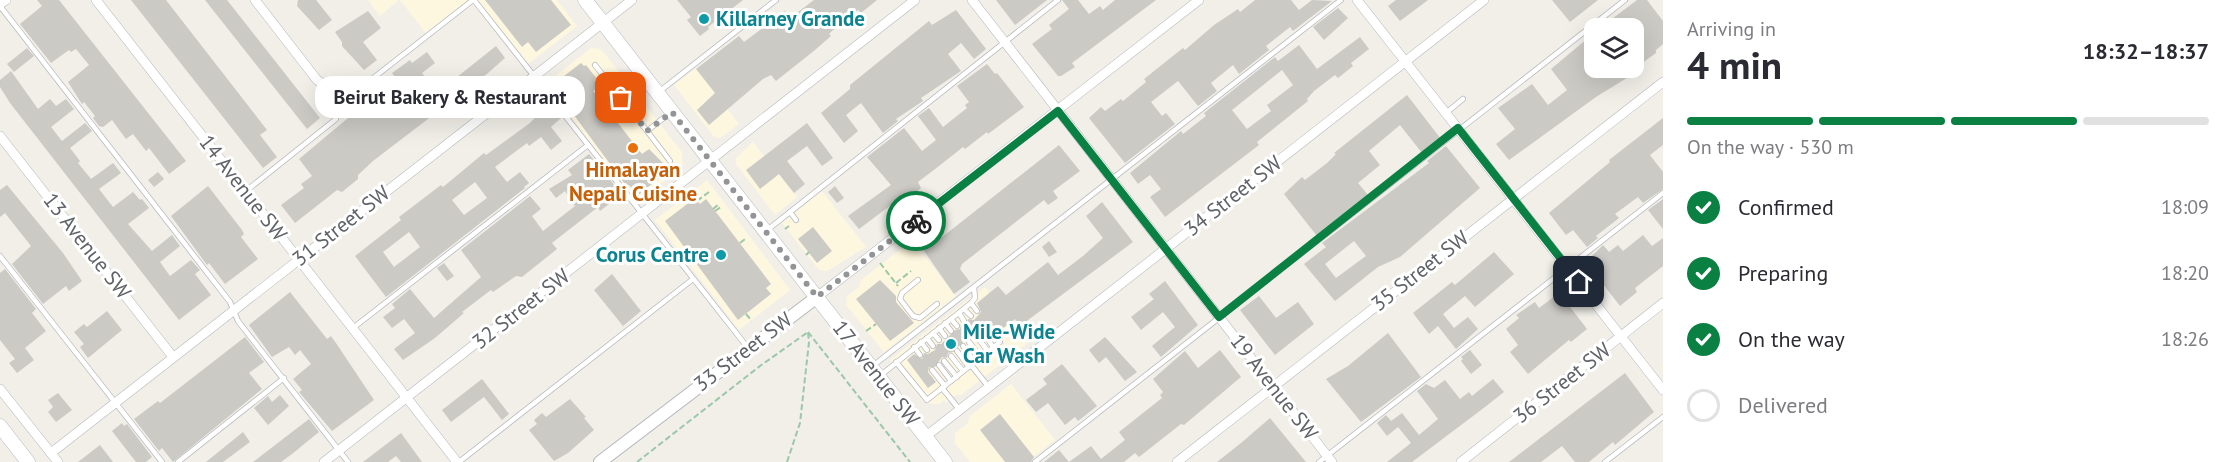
<!DOCTYPE html>
<html lang="en">
<head>
<meta charset="utf-8">
<style>
	body { margin:0; font-family:"PT Sans",sans-serif; background:#f7f7f7; color:#2b2b33; height:100vh; display:flex; flex-direction:column; font-size:22px; white-space:nowrap }
	* { box-sizing:border-box; margin:0 }
	p { font-size:20px; color:#7c7c81 }
	.icon { flex:none; width:33px; height:33px; fill:none; stroke:currentColor; stroke-width:2; stroke-linecap:round; stroke-linejoin:round }
	.map { position:relative; flex:1; overflow:hidden }
	.details { display:flex; flex-direction:column; background:#fff; width:570px }
	.details>* { flex:none }
	.controls { position:absolute; left:1584px; top:18px; display:grid; gap:12px }
	.controls a { display:grid; place-items:center; width:60px; height:60px; border-radius:12px; background:#fff; box-shadow:0 6px 24px #0002; font-size:30px }
	.pin { position:absolute; display:grid; place-items:center; width:51px; height:51px; color:#fff; margin:-26px; border-radius:12px; box-shadow:0 3px 9px #0006 }
	.courier { position:absolute; display:grid; place-items:center; width:60px; height:60px; margin:-30px; border:4px solid #0b8043; border-radius:50%; background:#fff; color:#222; box-shadow:0 2px 8px #0007 }
	.bubble { position:absolute; height:42px; border-radius:18px; background:#fff; box-shadow:0 6px 24px #0002; font-size:20px; font-weight:700; line-height:42px; text-align:center }
	.overview em { font-style:normal; font-weight:700 }
	.overview div { display:flex; flex-direction:column-reverse }
	.overview { display:flex; align-items:center; justify-content:space-between; height:102px; padding:0 24px }
	h1 { font-size:39px; font-weight:700; line-height:45px }
	.bar { display:grid; grid-template-columns:repeat(4,1fr); gap:9px 6px; align-content:center; height:72px; padding:0 24px }
	.bar i { height:8px; border-radius:4px; background:#e1e1e2 }
	.bar .selected { background:#0b8043 }
	.bar p { grid-column:span 4 }
	ol { padding:0 24px; list-style:none }
	li { display:flex; align-items:center; gap:18px; height:66px }
	li p { margin-inline-start:auto }
	li .icon { padding:6px; border-radius:50%; background:#0b8043; color:#fff; stroke-width:4 }
	li:last-child { color:#7c7c81 }
	li i { width:33px; height:33px; border:3px solid #e1e1e2; border-radius:50% }
	main { display:flex; flex:1; min-height:0 }
	.map>svg:first-child { display:block }
	.commercial { fill:#fef7e0 }
	.building { fill:#cccac5; fill-rule:evenodd }
	.lines { fill:none; stroke-linecap:round; stroke-linejoin:round }
	.service-casing { stroke:#b5b8bc; stroke-width:6 }
	.minor-casing { stroke:#b5b8bc; stroke-width:10 }
	.tertiary-casing { stroke:#b5b8bc; stroke-width:14 }
	.secondary-casing { stroke:#b6babf; stroke-width:15 }
	.path { stroke:#9cc7a9; stroke-width:2; stroke-dasharray:6 3; stroke-linecap:butt }
	.service { stroke:#fff; stroke-width:4.5 }
	.minor { stroke:#fff; stroke-width:9 }
	.tertiary { stroke:#fff; stroke-width:12 }
	.secondary { stroke:#fff; stroke-width:14 }
	.done { stroke:#929495; stroke-width:6; stroke-dasharray:0 10.8 }
	.route { stroke:#0b8043; stroke-width:8 }
	.culture-dot { fill:#0f9aa8; stroke:#fff; stroke-width:2 }
	.food-dot { fill:#e8710a; stroke:#fff; stroke-width:2 }
	.labels { text-anchor:middle; stroke-width:6; stroke-linejoin:round; paint-order:stroke }
	.culture-label { font-size:21px; font-weight:bold; fill:#0d838f; stroke:#fff; text-anchor:start }
	.food-label { font-size:21px; font-weight:bold; fill:#c56008; stroke:#fff }
	.street-label { font-size:21px; fill:#5f6368; stroke:#fff }
</style>
</head>
<body>
<main>
<div class="map">
<svg width="1663" height="462" viewBox="0 0 1663 462">
	<rect width="100%" height="100%" fill="#f1efe8"/>
	<!-- commercial -->
	<g class="commercial">
		<polygon points="368,0 399,0 380,16"/>
		<polygon points="400,0 557,0 577,26 524,67 474,2 429,37"/>
		<polygon points="591,48 601,49 682,152 683,166 637,202 545,84"/>
		<polygon points="696,68 739,124 720,138 714,137 674,85"/>
		<polygon points="753,142 797,197 775,215 736,164 736,158"/>
		<polygon points="707,180 790,290 739,330 655,220"/>
		<polygon points="822,191 866,247 827,271 819,270 782,223"/>
		<polygon points="912,240 956,296 884,352 846,305 847,296 859,287 861,280"/>
		<polygon points="985,287 1028,343 961,395 956,395 946,403 944,400 939,404 924,403 890,360"/>
		<polygon points="1011,384 1055,440 1027,462 970,462 955,443 955,433 967,424 970,416"/>
	</g>
	<!-- building -->
	<g class="building">
		<polygon points="37,0 59,0 186,161 169,174 149,148 146,151 133,134 126,139 112,120 103,127 99,126 93,118 95,116 84,102 82,104 68,82 89,65 76,49 71,52 69,50 51,63 20,24 42,6"/>
		<polygon points="131,0 166,0 267,130 260,135 277,157 263,168"/>
		<polygon points="205,0 227,0 320,118 307,129"/>
		<polygon points="298,0 316,0 332,20 319,30 297,6"/>
		<polygon points="485,0 551,0 571,25 536,52 528,42 522,47"/>
		<polygon points="677,0 743,0 708,27 709,29 700,36 687,20 691,17"/>
		<polygon points="814,0 877,0 861,13 858,10 833,30 829,34 831,36 815,50 776,81 771,75 763,79 709,125 697,110 715,93 696,69 739,36 744,42 785,11 790,18"/>
		<polygon points="996,0 1047,0 1015,25"/>
		<polygon points="1062,0 1078,0 1089,14 1100,6 1103,10 1115,0 1156,0 1072,63 1075,67 1061,76 1058,76 1032,44 1052,29 1049,25 1069,9"/>
		<polygon points="1255,0 1291,0 1299,10 1312,0 1332,1 1293,31 1290,27 1266,46 1269,50 1239,74 1233,65 1211,83 1217,91 1198,106 1178,81 1151,102 1162,116 1166,113 1175,124 1125,163 1089,118 1101,107 1105,111 1121,99 1123,101 1146,82 1144,79 1183,48 1185,50 1214,25 1238,9 1240,12"/>
		<polygon points="1396,0 1428,0 1400,21 1388,6"/>
		<polygon points="1552,0 1598,0 1570,22"/>
		<polygon points="1637,0 1647,0 1663,21 1663,44 1656,50 1656,53 1634,69 1634,18 1620,28 1600,28"/>
		<polygon points="1338,8 1348,18 1324,40 1313,27"/>
		<polygon points="956,10 986,49 974,59 961,43 948,54 961,71 921,98 923,101 896,119 898,121 883,133 861,103 846,115 858,131 844,143 821,113 850,89 850,85 929,21 932,25"/>
		<polygon points="368,11 381,28 363,42 377,60 364,70 342,46 342,42 335,32"/>
		<polygon points="1594,33 1594,52 1589,57 1594,68 1631,68 1635,73 1596,97 1509,160 1496,144 1515,129 1498,108 1532,84 1548,105 1567,90 1551,69"/>
		<path d="M1360 37 1369 49 1351 63 1353 66 1338 78 1335 75 1314 91 1307 99 1308 101 1257 142 1259 145 1165 217 1150 197 1161 189 1150 175 1138 184 1130 173 1181 131 1183 134 1206 116 1204 113 1275 57 1278 61 1299 45 1317 69ZM1282 70 1293 85 1267 105 1271 111 1247 129 1232 110Z"/>
		<polygon points="496,46 505,58 488,73 373,161 358,175 358,179 342,192 337,190 295,223 281,205 304,188 301,184 312,176 299,159 360,108 357,104 366,96 375,89 393,113 411,99 392,73 410,60 412,63 427,52 435,63 422,73 437,93"/>
		<polygon points="27,48 34,56 14,72 7,64"/>
		<polygon points="581,63 584,66 586,65 597,79 595,80 600,86 593,91 642,154 649,149 667,167 665,169 667,172 637,196 629,185 627,187 571,111 569,113 557,98 559,96 551,86"/>
		<polygon points="987,64 995,74 997,73 1024,107 988,134 987,132 965,149 963,147 939,166 918,182 921,188 906,200 903,196 859,229 848,216 891,185 867,157 904,128 922,151 936,140 918,116 929,108 943,127 967,108 965,105 969,102 957,86"/>
		<polygon points="11,71 38,109 50,99 56,106 66,99 74,109 51,127 62,141 85,123 92,131 70,148 80,161 78,163 91,179 113,163 121,173 99,189 113,207 133,192 140,200 142,199 149,208 128,224 152,251 172,235 180,246 160,262 170,276 191,260 200,270 195,274 211,295 179,320 10,103 0,87 0,80"/>
		<polygon points="1407,95 1441,139 1422,153 1400,125 1369,151 1380,165 1358,183 1368,195 1317,236 1284,194 1302,177 1305,180 1327,163 1336,154 1334,153"/>
		<path d="M549 103 561 118 551 127 562 141 551 150 541 137 529 146 527 143 495 167 507 182 520 172 529 183 524 187 525 188 386 297 355 256 401 220 399 217 441 185 443 187 484 153 486 155 530 123ZM475 182 487 198 464 215 452 200ZM409 232 420 247 394 267 383 252Z"/>
		<polygon points="1663,118 1663,145 1650,155 1663,172 1663,189 1643,203 1638,197 1615,214 1619,218 1596,236 1598,238 1587,247 1573,230 1566,235 1549,213 1610,162 1609,160"/>
		<polygon points="807,123 833,158 822,166 807,146 787,161 805,184 794,193 779,174 760,189 746,170"/>
		<polygon points="1059,145 1080,171 1053,191 1058,198 1048,205 1044,200 962,264 960,269 970,282 954,294 922,248 938,235 941,238"/>
		<path d="M1446 146 1480 188 1400 257 1378 267 1335 301 1304 264 1326 247 1322 243 1429 163 1427 161ZM1354 241 1366 256 1336 278 1325 264Z"/>
		<polygon points="589,154 620,192 611,199 613,201 600,211 598,207 552,243 557,249 522,277 516,276 493,292 491,290 462,312 464,313 435,338 403,360 394,349 415,333 404,319 392,328 383,317 395,308 392,304 410,289 434,318 481,277 461,250 530,196 541,209 532,216 543,231 575,206 565,191 556,198 549,189 572,175 568,170"/>
		<polygon points="158,172 164,179 154,187 148,180"/>
		<polygon points="7,185 63,253 82,281 69,291 66,286 43,304 12,264 31,246 5,213 0,217 0,190"/>
		<polygon points="208,186 242,230 244,234 241,237 258,259 225,284 209,263 207,265 171,216"/>
		<polygon points="835,186 844,198 837,203 828,192"/>
		<polygon points="695,198 700,204 706,199 771,284 766,288 771,294 738,320 665,221"/>
		<polygon points="1663,199 1663,229 1648,210"/>
		<polygon points="1102,202 1133,242 1020,326 1015,319 998,332 990,325 980,333 974,332 972,339 967,338 953,352 948,353 947,358 942,357 935,367 929,367 928,372 936,382 928,388 907,360 914,354 922,359 924,353 928,354 935,350 937,344 941,344 955,330 960,329 961,324 966,325 968,319 974,320 981,312 977,303 998,286 1006,295 1048,262 1058,275 1083,256 1103,238 1086,216"/>
		<polygon points="813,227 832,251 817,263 798,239"/>
		<polygon points="1643,235 1652,246 1663,238 1663,266 1635,288 1637,292 1620,306 1586,262 1603,245 1609,252 1618,245 1623,251"/>
		<polygon points="1049,241 1057,252 1049,257 1042,247"/>
		<polygon points="1494,252 1514,274 1475,307 1465,296 1443,314 1454,328 1468,317 1478,329 1456,349 1438,326 1429,334 1413,313 1452,282 1455,285"/>
		<polygon points="444,263 454,276 447,281 437,268"/>
		<polygon points="5,269 36,309 32,313 46,331 25,348 34,360 17,373 9,363 15,359 0,340 0,273"/>
		<polygon points="612,274 641,311 623,326 594,290"/>
		<polygon points="880,280 896,296 896,302 914,323 890,341 856,299"/>
		<polygon points="1165,281 1198,325 1161,357 1152,346 1175,327 1163,312 1141,330 1131,317 1154,299 1149,294"/>
		<polygon points="290,292 327,339 331,336 336,343 374,400 332,431 299,392 302,390 293,379 311,364 300,350 295,355 289,347 272,357 249,325"/>
		<polygon points="1259,296 1276,318 1298,302 1314,324 1275,355 1240,310"/>
		<polygon points="1555,296 1563,307 1567,303 1587,329 1571,342 1569,340 1528,374 1510,352 1518,345 1506,329 1519,318 1516,315 1535,302 1539,308"/>
		<polygon points="107,311 122,330 88,358 80,347 84,344 74,332 84,324 87,327"/>
		<polygon points="1388,333 1421,377 1361,422 1326,379 1348,366"/>
		<polygon points="245,337 264,362 249,373 262,389 173,462 162,448 159,451 134,419 158,401 160,403"/>
		<polygon points="1105,337 1137,372 1125,381 1106,357 1099,363 1089,350"/>
		<polygon points="1220,350 1241,377 1184,425 1181,424 1139,457 1135,453 1124,462 1069,462 1091,446 1101,459 1125,440 1119,432 1162,398 1160,395 1163,392 1153,379 1185,351 1198,368"/>
		<polygon points="1470,350 1482,365 1471,374 1461,361 1463,359 1461,357"/>
		<polygon points="1062,364 1097,406 1078,421 1075,417 1065,425 1048,403 1036,412 1026,400 1047,384 1043,379"/>
		<polygon points="1625,373 1654,412 1615,445 1613,442 1589,462 1575,462 1562,446 1541,462 1509,462"/>
		<polygon points="482,379 509,414 502,420 484,397 451,422 442,410"/>
		<polygon points="1493,379 1504,392 1485,407 1412,462 1387,462 1411,443 1398,427 1387,436 1377,423 1386,415 1391,421 1402,413 1419,435 1438,419 1417,391 1426,384 1434,388 1445,380 1460,399 1469,392 1472,396"/>
		<polygon points="58,393 72,410 56,422 48,412 53,407 48,400"/>
		<polygon points="280,395 289,406 268,425 254,408 268,396 272,402"/>
		<polygon points="570,399 586,417 584,418 594,430 568,453 554,461 529,430 537,424 534,420 542,413 546,417"/>
		<polygon points="1000,414 1034,457 1031,462 1005,462 980,430"/>
		<polygon points="1270,418 1306,462 1217,462 1241,443"/>
		<polygon points="309,419 319,432 292,454 281,462 253,462"/>
		<polygon points="122,423 124,426 127,424 152,457 146,462 136,462 112,431"/>
		<polygon points="243,432 250,442 223,462 206,462"/>
		<polygon points="401,433 422,462 401,462 396,456 388,462 363,462"/>
		<polygon points="100,445 113,462 78,462"/>
		<polygon points="1059,450 1069,462 1044,462"/>
	</g>
	<g class="lines">
		<!-- service casing -->
		<g class="service-casing">
			<g id="service">
				<polyline points="474,0 748,348"/>
				<polyline points="0,6 230,302 238,321 348,462"/>
				<polyline points="595,65 621,98"/>
				<polyline points="643,79 621,98 647,131"/>
				<polyline points="660,91 776,0"/>
				<polyline points="1446,113 1463,99"/>
				<polyline points="670,161 647,131 670,113"/>
				<polyline points="246,191 336,119 339,94 358,90 473,0"/>
				<polyline points="790,212 796,220"/>
				<polyline points="766,231 1058,0"/>
				<polyline points="0,256 162,462"/>
				<polyline points="918,280 902,293 900,299 913,316 920,318 937,304"/>
				<polyline points="971,303 977,311"/>
				<polyline points="964,309 971,316"/>
				<polyline points="959,313 964,321"/>
				<polyline points="951,319 957,326"/>
				<polyline points="945,323 951,331"/>
				<polyline points="353,328 588,145"/>
				<polyline points="939,328 945,336"/>
				<polyline points="933,333 939,340"/>
				<polyline points="984,333 993,347"/>
				<polyline points="976,336 988,351"/>
				<polyline points="927,338 933,346"/>
				<polyline points="921,342 927,350"/>
				<polyline points="969,342 981,357"/>
				<polyline points="963,346 975,362"/>
				<polyline points="914,347 920,355"/>
				<polyline points="957,351 969,367"/>
				<polyline points="951,356 963,371"/>
				<polyline points="944,361 957,377"/>
				<polyline points="896,362 927,400 942,388"/>
				<polyline points="874,365 1341,0"/>
				<polyline points="939,365 951,381"/>
				<polyline points="971,365 988,386"/>
				<polyline points="932,370 945,386"/>
				<polyline points="881,375 971,303 975,298 974,288"/>
				<polyline points="959,409 942,388 1000,342 990,329"/>
				<polyline points="178,462 284,378"/>
				<polyline points="459,462 693,279"/>
				<polyline points="1035,462 1625,0"/>
				<polyline points="1319,462 1663,193"/>
				<polyline points="1605,462 1663,417"/>
			</g>
		</g>
		<!-- minor casing -->
		<g class="minor-casing">
			<g id="minor">
				<polyline points="96,0 457,462"/>
				<polyline points="255,0 317,80 339,94"/>
				<polyline points="972,0 1332,462"/>
				<polyline points="1357,0 1663,390"/>
				<polyline points="0,4 6,0"/>
				<polyline points="0,136 173,357"/>
				<polyline points="817,297 1199,0"/>
				<polyline points="0,389 58,462"/>
				<polyline points="925,437 1484,0"/>
				<polyline points="51,453 632,0"/>
				<polyline points="324,462 915,0"/>
				<polyline points="1177,462 1663,82"/>
				<polyline points="1461,462 1663,303"/>
			</g>
		</g>
		<!-- tertiary casing -->
		<g class="tertiary-casing">
			<polyline id="tertiary" points="600,462 817,297"/>
		</g>
		<!-- secondary casing -->
		<g class="secondary-casing">
			<g id="secondary">
				<polyline points="585,0 945,462"/>
				<polyline points="0,426 28,462"/>
			</g>
		</g>
		<!-- path -->
		<g class="path">
			<polyline points="697,201 709,192"/>
			<polyline points="713,209 719,204"/>
			<polyline points="715,211 721,207"/>
			<polyline points="785,229 789,226"/>
			<polyline points="740,243 745,239"/>
			<polyline points="806,255 809,252"/>
			<polyline points="880,263 898,286"/>
			<polyline points="896,283 911,271"/>
			<polyline points="746,314 752,321"/>
			<polyline points="866,331 876,324"/>
			<polyline points="808,332 910,462"/>
			<polyline points="637,462 760,366 808,332"/>
			<polyline points="787,462 800,423 809,342 808,332"/>
		</g>
		<!-- service -->
		<use href="#service" class="service"/>
		<!-- minor -->
		<use href="#minor" class="minor"/>
		<!-- tertiary -->
		<use href="#tertiary" class="tertiary"/>
		<!-- secondary -->
		<use href="#secondary" class="secondary"/>
	</g>
	<g class="lines">
		<!-- done -->
		<polyline class="done" points="621,98 647,131 672,112 817,297 916,221"/>
		<!-- route -->
		<polyline class="route" points="916,221 1058,111 1219,317 1458,128 1579,282"/>
	</g>
	<!-- markers -->
	<g class="culture-dot">
		<circle cx="704" cy="19" r="6"/>
		<circle cx="721" cy="255" r="6"/>
		<circle cx="951" cy="344" r="6"/>
	</g>
	<circle class="food-dot" cx="633" cy="148" r="6"/>
	<g class="labels">
		<!-- culture labels -->
		<g class="culture-label">
			<text x="716" y="26">Killarney Grande</text>
			<text x="709" y="262" text-anchor="end">Corus Centre</text>
			<text x="963" y="339">Mile-Wide<tspan x="963" dy="24">Car Wash</tspan></text>
		</g>
		<!-- food labels -->
		<g class="food-label">
			<text x="633" y="177">Himalayan<tspan x="633" dy="24">Nepali Cuisine</tspan></text>
		</g>
		<!-- street labels -->
		<g class="street-label">
			<text transform="translate(243 188) rotate(52)" y="7">14 Avenue SW</text>
			<text transform="translate(1233 196) rotate(-38)" y="7">34 Street SW</text>
			<text transform="translate(341 226) rotate(-38)" y="7">31 Street SW</text>
			<text transform="translate(87 246) rotate(52)" y="7">13 Avenue SW</text>
			<text transform="translate(1420 271) rotate(-38)" y="7">35 Street SW</text>
			<text transform="translate(521 309) rotate(-38)" y="7">32 Street SW</text>
			<text transform="translate(743 352) rotate(-37)" y="7">33 Street SW</text>
			<text transform="translate(876 373) rotate(52)" y="7">17 Avenue SW</text>
			<text transform="translate(1562 383) rotate(-38)" y="7">36 Street SW</text>
			<text transform="translate(1274 387) rotate(52)" y="7">19 Avenue SW</text>
		</g>
	</g>
</svg>
<div class="controls">
<a><svg class="icon" aria-label="layers" viewBox="0 0 24 24"><path d="M12 4l9 5-9 5-9-5zM3 14l9 5 9-5"/></svg></a>
</div>
<div class="pin" style="left:621px;top:98px;background:#ea580c"><svg class="icon" aria-label="bag" viewBox="0 0 24 24"><path d="M5 8h14l-1 12H6zM9 8a3 3 0 0 1 6 0"/></svg></div>
<div class="pin" style="left:1579px;top:282px;background:#1f2937"><svg class="icon" aria-label="home" viewBox="0 0 24 24"><path d="M3 11l9-7 9 7M6 9v11h12V9"/></svg></div>
<div class="courier" style="left:916px;top:221px"><svg class="icon" aria-label="bike" viewBox="0 0 24 24"><circle cx="6" cy="16" r="4"/><circle cx="18" cy="16" r="4"/><path d="M6 16l4-8h5l3 8M10 8l3 8H6M13 5h3"/></svg></div>
<div class="bubble" style="left:315px;top:76px;width:270px">Beirut Bakery &amp; Restaurant</div>
</div>
<section class="details">
<div class="overview"><div><h1>4 min</h1><p>Arriving in</p></div><em>18:32–18:37</em></div>
<div class="bar"><i class="selected"></i><i class="selected"></i><i class="selected"></i><i></i><p>On the way · 530 m</p></div>
<ol>
<li><svg class="icon" aria-label="check" viewBox="0 0 24 24"><path d="M5 12l5 5 9-10"/></svg>Confirmed<p>18:09</p></li>
<li><svg class="icon" aria-label="check" viewBox="0 0 24 24"><path d="M5 12l5 5 9-10"/></svg>Preparing<p>18:20</p></li>
<li><svg class="icon" aria-label="check" viewBox="0 0 24 24"><path d="M5 12l5 5 9-10"/></svg>On the way<p>18:26</p></li>
<li><i></i>Delivered</li>
</ol>
</section>
</main>
</body>
</html>
